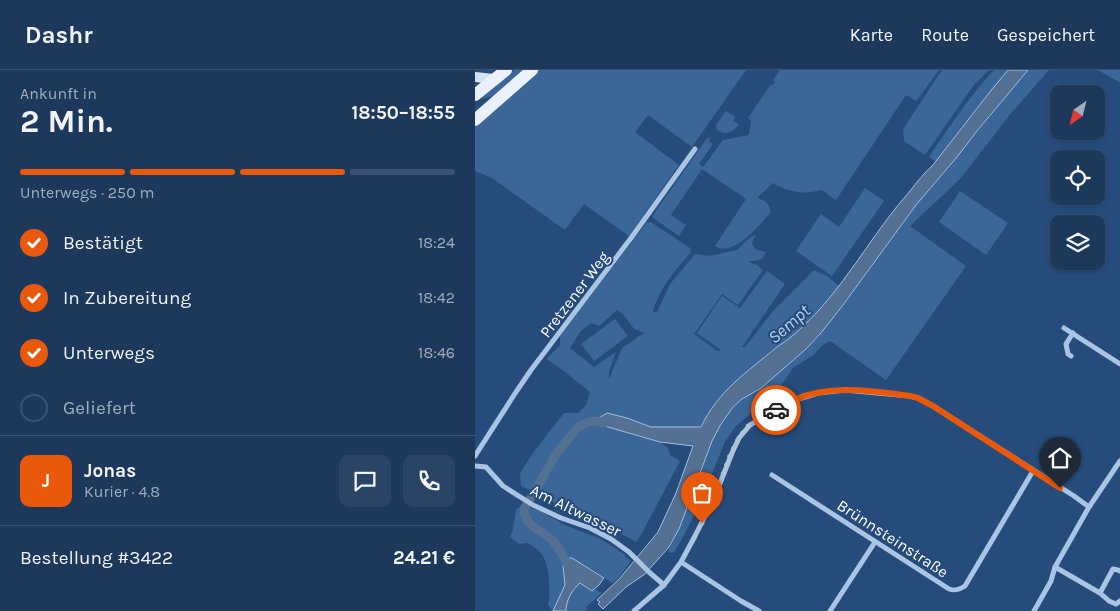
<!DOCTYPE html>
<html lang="de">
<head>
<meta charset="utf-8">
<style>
	body { margin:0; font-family:Karla,sans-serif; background:#294465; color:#f1f3f6; height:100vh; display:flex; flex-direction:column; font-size:19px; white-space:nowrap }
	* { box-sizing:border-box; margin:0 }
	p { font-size:16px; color:#a0acbb }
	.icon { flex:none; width:28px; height:28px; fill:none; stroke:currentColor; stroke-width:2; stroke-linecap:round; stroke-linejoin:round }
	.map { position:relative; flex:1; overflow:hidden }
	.side { display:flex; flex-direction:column; background:#1c395c; width:475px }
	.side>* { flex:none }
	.needle { width:32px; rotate:215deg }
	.tools { position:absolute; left:575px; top:15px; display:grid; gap:10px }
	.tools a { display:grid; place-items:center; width:55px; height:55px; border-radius:10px; background:#1c395c; box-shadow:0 1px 4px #0004,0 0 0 1px #3a5372; font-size:25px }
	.pin { position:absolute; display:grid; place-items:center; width:42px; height:42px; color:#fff; margin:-51px -21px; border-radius:50% 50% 50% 0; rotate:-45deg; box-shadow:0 0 5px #0007 }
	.pin .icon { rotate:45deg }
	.courier { position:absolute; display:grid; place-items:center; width:50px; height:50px; margin:-25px; border:4px solid #ea580c; border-radius:50%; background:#fff; color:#222; box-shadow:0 1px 6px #0007 }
	.overview em { font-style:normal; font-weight:700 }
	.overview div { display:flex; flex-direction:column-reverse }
	.overview { display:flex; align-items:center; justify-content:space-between; height:85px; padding:0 20px }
	h1 { font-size:32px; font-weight:700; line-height:38px }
	.bar { display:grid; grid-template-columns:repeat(4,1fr); gap:8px 5px; align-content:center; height:60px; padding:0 20px }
	.bar i { height:6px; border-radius:4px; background:#3a5372 }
	.bar .current { background:#ea580c }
	.bar p { grid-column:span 4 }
	.line { display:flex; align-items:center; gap:12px; padding:0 20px; border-top:1px solid #3a5372 }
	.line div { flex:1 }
	.round { display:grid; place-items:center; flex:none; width:52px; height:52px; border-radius:10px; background:#294465 }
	ol { padding:0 20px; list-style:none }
	li { display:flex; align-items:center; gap:15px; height:55px }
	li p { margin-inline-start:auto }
	li .icon { padding:5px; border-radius:50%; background:#ea580c; color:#fff; stroke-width:4 }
	li:last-child { color:#a0acbb }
	li i { width:28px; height:28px; border:2px solid #3a5372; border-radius:50% }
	header { display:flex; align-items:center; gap:30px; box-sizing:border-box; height:70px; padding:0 25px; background:#1c395c; border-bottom:1px solid #3a5372 }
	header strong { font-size:24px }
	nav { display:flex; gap:28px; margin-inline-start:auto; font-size:18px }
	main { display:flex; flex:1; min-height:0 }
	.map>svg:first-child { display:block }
	.green { fill:#3a6698; fill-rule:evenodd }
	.water { fill:#547092; stroke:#9ec0e5 }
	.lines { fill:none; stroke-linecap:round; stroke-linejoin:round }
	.canal { stroke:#547092; stroke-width:9 }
	.street { stroke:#aac5e4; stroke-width:5 }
	.secondary { stroke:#d3e2f4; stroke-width:10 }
	.primary { stroke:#eaf1fc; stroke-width:12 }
	.done { stroke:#b3c0d1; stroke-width:5; stroke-dasharray:0 9 }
	.route { stroke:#ea580c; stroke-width:6 }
	.labels { text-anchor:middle; stroke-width:4; stroke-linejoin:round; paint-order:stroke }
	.street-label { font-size:16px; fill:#fff; stroke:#264c7b }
	.water-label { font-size:18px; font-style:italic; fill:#b5cfec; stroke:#264c7b }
</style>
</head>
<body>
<header>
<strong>Dashr</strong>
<nav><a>Karte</a><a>Route</a><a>Gespeichert</a></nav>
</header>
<main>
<section class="side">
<div class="overview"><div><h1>2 Min.</h1><p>Ankunft in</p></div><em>18:50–18:55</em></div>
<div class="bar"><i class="current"></i><i class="current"></i><i class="current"></i><i></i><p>Unterwegs · 250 m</p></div>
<ol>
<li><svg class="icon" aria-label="check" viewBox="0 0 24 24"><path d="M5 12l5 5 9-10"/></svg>Bestätigt<p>18:24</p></li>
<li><svg class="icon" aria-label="check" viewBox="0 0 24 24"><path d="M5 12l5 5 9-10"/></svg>In Zubereitung<p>18:42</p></li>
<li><svg class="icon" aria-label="check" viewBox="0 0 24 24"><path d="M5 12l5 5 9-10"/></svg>Unterwegs<p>18:46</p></li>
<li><i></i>Geliefert</li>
</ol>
<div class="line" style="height:90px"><b class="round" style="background:#ea580c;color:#fff">J</b><div><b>Jonas</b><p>Kurier · 4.8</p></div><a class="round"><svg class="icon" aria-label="chat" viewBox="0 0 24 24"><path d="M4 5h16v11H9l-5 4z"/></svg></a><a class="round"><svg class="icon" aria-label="phone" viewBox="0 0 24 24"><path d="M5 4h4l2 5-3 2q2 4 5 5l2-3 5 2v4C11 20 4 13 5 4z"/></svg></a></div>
<div class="line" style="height:65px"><div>Bestellung #3422</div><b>24.21 €</b></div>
</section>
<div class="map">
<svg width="645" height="541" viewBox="0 0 645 541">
	<rect width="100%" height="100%" fill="#264c7b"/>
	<!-- green -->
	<g class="green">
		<polygon points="39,0 49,0 19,26 7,29 6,27 8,24"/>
		<polygon points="64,0 271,0 217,77 173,45 160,62 204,95 154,166 109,134 90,160 17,108 0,101 0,57"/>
		<path d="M305 0H464L442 30 441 31 431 25 361 130 347 120C329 125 313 122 298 113L282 128C291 131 293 132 296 142 286 154 258 188 240 176L271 129 227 99 196 145 211 155 204 166 178 148V145L232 68 237 67 234 71 238 74 224 94 228 97 248 70 274 65 276 51 273 48 296 14 297 16 300 12 298 10Z"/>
		<polygon points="467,0 514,0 498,16 450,85 429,71 428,59"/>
		<path d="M519 0H533L514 23 461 92 454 87C474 57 494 27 519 0Z"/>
		<polygon points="553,0 574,0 537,42 485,109 435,156 491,196 411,310 355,271 349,274 337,286 318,298 305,317 291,330 282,334 273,346 260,357 250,372 222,440 206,471 199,482 196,483 193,481 204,459 237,371 246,354 258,337 267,329 286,318 330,280 346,263 368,235 441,135 482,87 502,61"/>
		<polygon points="623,0 645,0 645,13 644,12"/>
		<path d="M251 41 260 47 258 51 264 54C257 63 252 66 242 60L241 55Z"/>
		<polygon points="390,118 409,131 357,206 321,181 346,144 364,157"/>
		<polygon points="485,121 533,153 511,185 464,152"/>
		<path d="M172 152H176L215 178 216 182C201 199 183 220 178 242H182L195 214 220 184 234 186 262 180 272 170 281 164 277 173 281 180 291 182 287 189 273 192 282 195 288 200 263 235 247 224 219 264 242 281 246 280 222 263 247 226 265 238 292 201 310 214 267 277H270L298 241 339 200 352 206 364 216C346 238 327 262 302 277 272 302 243 321 226 357H176L152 348 126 355 185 372 193 378 195 385 205 391 166 465 161 472 125 452 89 439 67 426 46 416 45 403 60 380 89 343H103L111 335 115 322 85 298 71 289 85 275V266ZM142 240 148 244 159 259 170 263 164 266 147 278 134 309C133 300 138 291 141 282L119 297 95 278 105 262 116 253 124 256Z"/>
		<polygon points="140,249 153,266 119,291 106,274"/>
		<path d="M47 436 65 441 90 455 126 469 150 485V487L156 491 144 507 137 513 118 500H116L97 489 88 496 90 515 78 541 73 535C76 522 75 494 66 483 63 479 57 476 53 473L44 474 35 467 38 460 41 439Z"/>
		<path d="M105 513 117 521 120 519 127 523 111 537 112 539 109 541H91C91 530 97 520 105 513Z"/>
	</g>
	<!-- water -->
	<g class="water">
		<path d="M533 0H553L502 61 482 87 441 135 368 235 346 263 330 280 286 318 267 329 258 337 246 354 237 371 204 459 194 477 170 504 151 517 128 539 123 534 125 532 122 530 145 508 183 462 201 423 218 376 185 372 126 355 119 351 132 343 152 348 176 357H226C243 321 272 302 302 277 318 267 332 253 345 239 378 202 402 158 435 121 442 112 449 103 458 95L514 23Z"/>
		<path d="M91 488H97L129 508 124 515 117 521 105 513C97 520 91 530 91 541H78L90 515 88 496Z"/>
	</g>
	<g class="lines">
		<!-- canal -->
		<path class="canal" d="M95 499C91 491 85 479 79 472 69 460 49 458 49 439L82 383 103 357 111 353 119 351 129 353"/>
		<!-- street -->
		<g class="street">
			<polyline points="589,258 645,294"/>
			<polyline points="596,286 593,284 591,274 598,263"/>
			<polyline points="0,386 41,322 56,300 156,168 220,79"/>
			<polyline points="0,396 11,397 28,416 58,435 86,448 115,458 136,469 154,482 174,502 189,515"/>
			<path d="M297 405 474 519C480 521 484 520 490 516L558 401"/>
			<polyline points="206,492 266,531 284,541"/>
			<polyline points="580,497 625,523 634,531 641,534 645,531"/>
			<polyline points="625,523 638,499 643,500 645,501"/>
			<polyline points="159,541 189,515 206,492 220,466 240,426 257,383 264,368 275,355 320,330 343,323 370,320 435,326 443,328 458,336 599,426 614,437"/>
			<polyline points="355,541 400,472"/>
			<polyline points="559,541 576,511 580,497 614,437 645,391"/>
		</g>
		<!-- secondary -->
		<polyline class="secondary" points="0,7 19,9"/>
		<!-- primary -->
		<g class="primary">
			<polyline points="0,25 31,0"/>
			<polyline points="0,50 57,0"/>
		</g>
	</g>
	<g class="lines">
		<!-- done -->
		<polyline class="done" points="227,453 240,426 256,383 264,368 274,355 301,340"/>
		<!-- route -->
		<path class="route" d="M301 340C307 337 313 333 319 330 355 314 397 321 435 326L443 328 458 336 585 418"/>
	</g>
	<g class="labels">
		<!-- street labels -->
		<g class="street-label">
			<text transform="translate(99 224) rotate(-53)" y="6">Pretzener Weg</text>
			<text transform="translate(101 440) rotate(26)" y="6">Am Altwasser</text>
			<text transform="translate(418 468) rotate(33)" y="6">Brünnsteinstraße</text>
		</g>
		<!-- water labels -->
		<g class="water-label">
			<text transform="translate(314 254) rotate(-41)" y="6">Sempt</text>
		</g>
	</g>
</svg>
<div class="tools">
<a><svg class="needle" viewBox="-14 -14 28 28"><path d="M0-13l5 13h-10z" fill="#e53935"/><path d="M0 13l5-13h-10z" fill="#a0acbb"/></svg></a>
<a><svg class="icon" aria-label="locate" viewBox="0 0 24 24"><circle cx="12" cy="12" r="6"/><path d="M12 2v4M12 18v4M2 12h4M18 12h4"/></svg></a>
<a><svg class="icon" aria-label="layers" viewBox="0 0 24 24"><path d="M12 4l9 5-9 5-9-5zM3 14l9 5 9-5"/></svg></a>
</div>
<div class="pin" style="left:227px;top:453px;background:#ea580c"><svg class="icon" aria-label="bag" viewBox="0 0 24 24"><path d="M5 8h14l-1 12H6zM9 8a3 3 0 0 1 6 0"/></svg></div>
<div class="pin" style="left:585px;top:418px;background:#1f2937"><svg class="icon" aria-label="home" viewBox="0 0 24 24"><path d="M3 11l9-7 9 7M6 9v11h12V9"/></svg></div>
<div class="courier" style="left:301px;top:340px"><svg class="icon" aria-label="car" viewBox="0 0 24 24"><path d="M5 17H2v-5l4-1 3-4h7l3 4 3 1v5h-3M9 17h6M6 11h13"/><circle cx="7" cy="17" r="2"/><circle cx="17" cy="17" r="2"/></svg></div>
</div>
</main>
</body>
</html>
